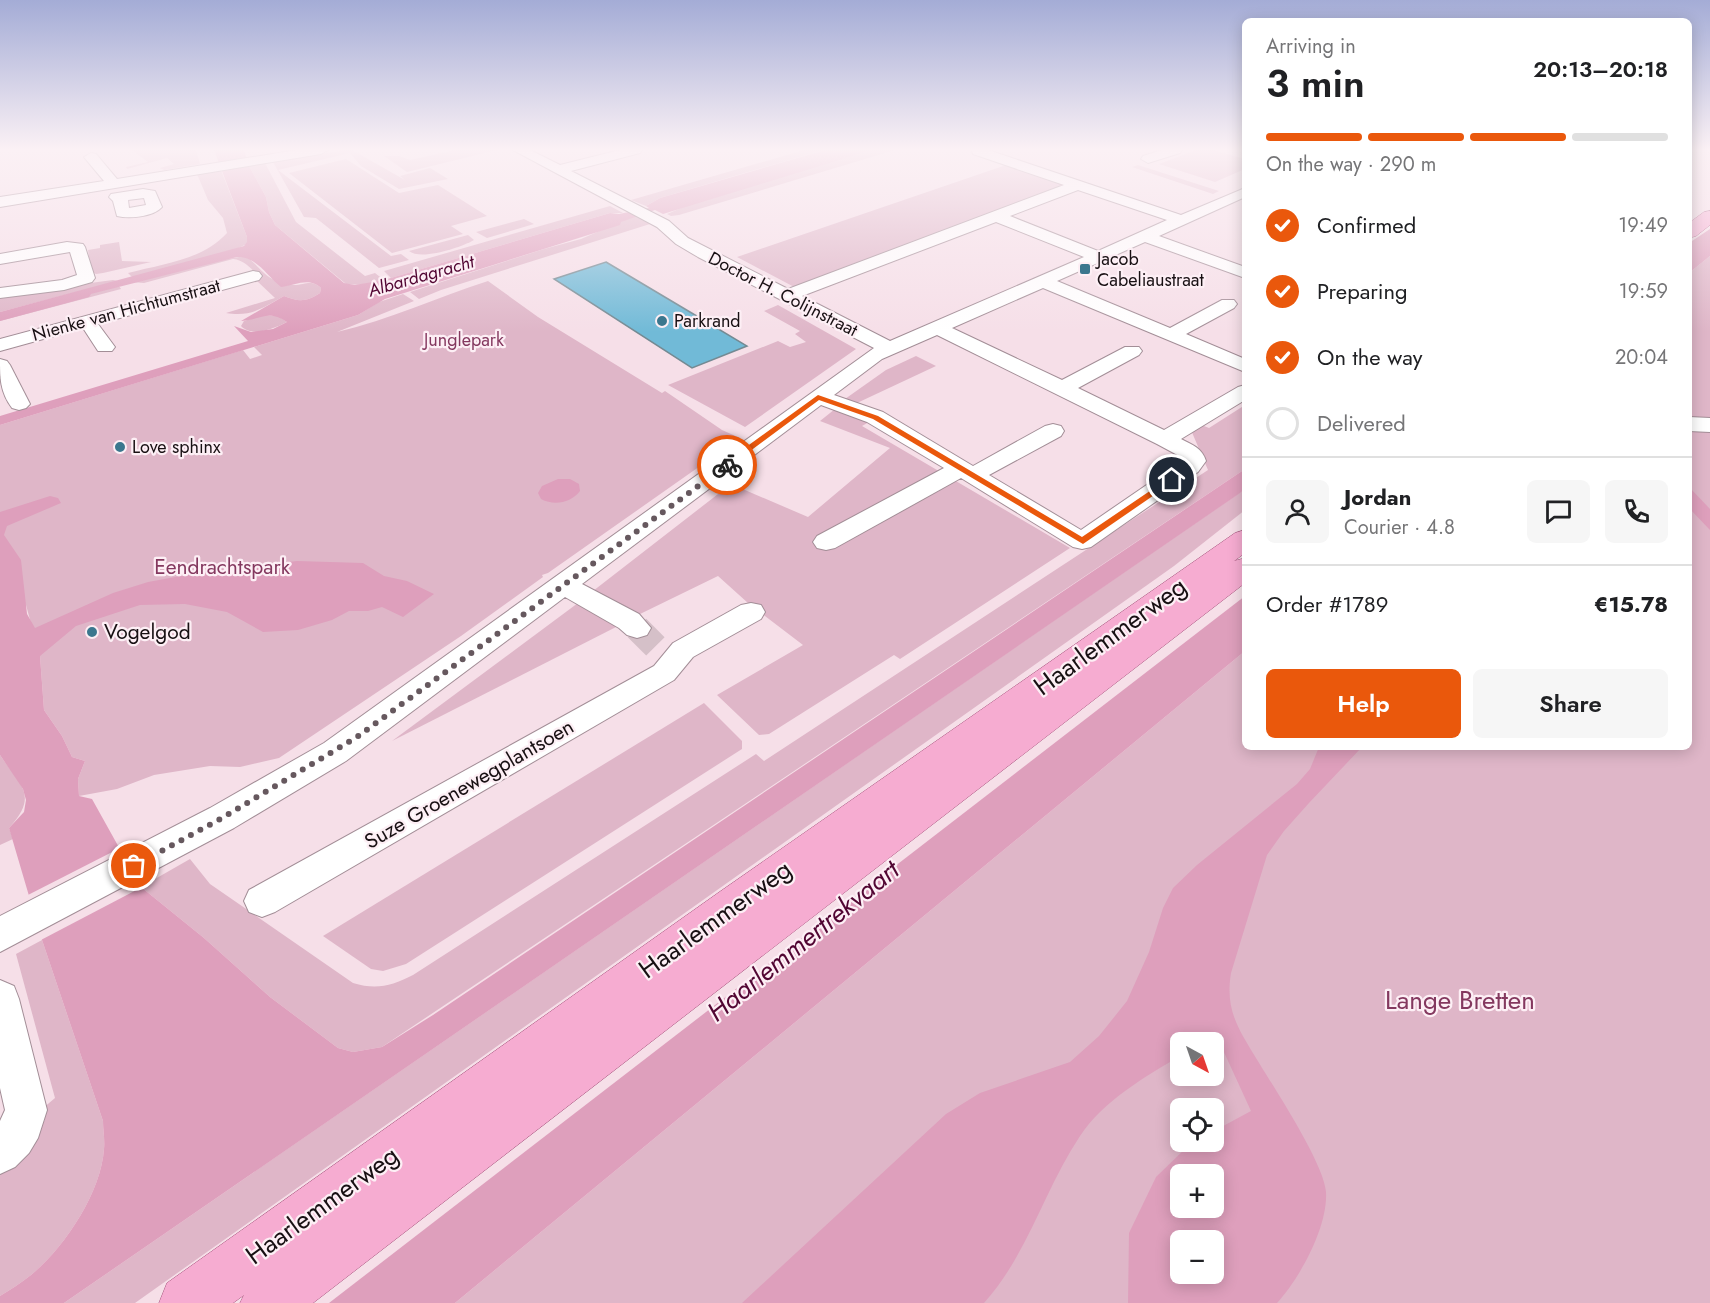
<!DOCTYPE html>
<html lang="en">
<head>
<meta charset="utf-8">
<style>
	body { margin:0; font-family:Jost,sans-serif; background:#f6f6f6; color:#202124; height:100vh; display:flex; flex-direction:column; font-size:22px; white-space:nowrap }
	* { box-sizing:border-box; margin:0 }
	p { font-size:20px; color:#757577 }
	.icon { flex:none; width:33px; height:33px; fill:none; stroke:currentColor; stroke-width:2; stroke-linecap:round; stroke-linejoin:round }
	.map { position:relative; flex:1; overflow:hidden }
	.details { position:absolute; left:1242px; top:18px; width:450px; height:732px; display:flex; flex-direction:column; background:#fff; border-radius:9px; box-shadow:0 3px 15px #0003 }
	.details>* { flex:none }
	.needle { width:39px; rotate:140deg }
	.fabs { position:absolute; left:1170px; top:1032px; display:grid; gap:12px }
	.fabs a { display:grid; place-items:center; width:54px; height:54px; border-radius:9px; background:#fff; box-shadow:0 3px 15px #0003; font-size:30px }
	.pin { position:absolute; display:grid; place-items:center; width:51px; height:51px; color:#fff; margin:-26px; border:3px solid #fff; border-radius:50%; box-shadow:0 2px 6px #0007 }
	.courier { position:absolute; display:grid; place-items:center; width:60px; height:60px; margin:-30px; border:4px solid #ea580c; border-radius:50%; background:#fff; color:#222; box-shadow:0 2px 8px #0007 }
	.summary em { font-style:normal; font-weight:600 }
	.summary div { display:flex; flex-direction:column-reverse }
	.summary { display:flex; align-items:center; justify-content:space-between; height:102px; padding:0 24px }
	h1 { font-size:39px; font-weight:600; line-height:45px }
	.bar { display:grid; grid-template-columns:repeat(4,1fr); gap:9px 6px; align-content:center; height:72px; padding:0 24px }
	.bar i { height:8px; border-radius:4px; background:#e0e0e0 }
	.bar .active { background:#ea580c }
	.bar p { grid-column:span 4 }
	.line { display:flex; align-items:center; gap:15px; padding:0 24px; border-top:2px solid #e0e0e0 }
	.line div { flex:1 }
	.round { display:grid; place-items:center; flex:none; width:63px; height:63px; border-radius:9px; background:#f6f6f6 }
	ol { padding:0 24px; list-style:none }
	li { display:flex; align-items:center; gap:18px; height:66px }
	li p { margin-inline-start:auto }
	li .icon { padding:6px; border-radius:50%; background:#ea580c; color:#fff; stroke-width:4 }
	li:last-child { color:#757577 }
	li i { width:33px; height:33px; border:3px solid #e0e0e0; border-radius:50% }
	.action { display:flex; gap:12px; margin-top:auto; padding:12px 24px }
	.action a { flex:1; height:69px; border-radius:9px; background:#ea580c; color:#fff; font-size:24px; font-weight:600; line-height:69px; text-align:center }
	.action a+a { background:#f6f6f6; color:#202124 }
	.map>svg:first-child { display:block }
	.green { fill:#dfb6c8; fill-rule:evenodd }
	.water { fill:#de9fbc; fill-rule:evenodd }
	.pier { fill:#f6dfe8 }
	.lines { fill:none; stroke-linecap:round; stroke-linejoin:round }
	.canal { fill:#de9fbc; fill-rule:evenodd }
	.building { fill:#71bad7; stroke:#748a93; stroke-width:1.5 }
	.minor-tunnel { stroke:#d5c0c8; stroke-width:26; stroke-dasharray:26 13; stroke-linecap:butt }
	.minor-casing { stroke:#a38e97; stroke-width:2 }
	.major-casing { stroke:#a4527b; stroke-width:1 }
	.minor { fill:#fff; fill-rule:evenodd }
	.major { fill:#f6acd1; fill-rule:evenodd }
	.route { fill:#ea580c }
	.done { stroke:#66585e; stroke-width:6; stroke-dasharray:0 10.8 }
	.poi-dot { fill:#3b778e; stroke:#fdeff5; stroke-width:2 }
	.labels { text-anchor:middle; stroke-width:4.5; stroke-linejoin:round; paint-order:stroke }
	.far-poi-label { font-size:18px; fill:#181013; stroke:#fdeff5; text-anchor:start }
	.far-water-label { font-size:18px; font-style:italic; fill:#520633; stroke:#fdeff5 }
	.far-street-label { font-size:18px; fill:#181013; stroke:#fdeff5 }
	.far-park-label { font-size:18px; fill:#84385f; stroke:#fdeff5 }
	.park-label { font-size:21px; fill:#84385f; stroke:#fdeff5 }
	.poi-label { font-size:21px; fill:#181013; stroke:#fdeff5; text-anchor:start }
	.street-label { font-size:21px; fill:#181013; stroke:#fdeff5 }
	.near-street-label { font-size:26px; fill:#181013; stroke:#fdeff5 }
	.near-park-label { font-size:26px; fill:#84385f; stroke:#fdeff5 }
	.near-water-label { font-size:27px; font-style:italic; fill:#520633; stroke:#fdeff5 }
</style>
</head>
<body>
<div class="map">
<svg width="1710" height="1303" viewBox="0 0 1710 1303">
	<rect width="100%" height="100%" fill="#f6dfe8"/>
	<!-- green -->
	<g class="green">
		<polygon points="132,150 196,150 200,164 164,170 160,168 174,164 167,158 127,169 126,167 148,162"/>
		<polygon points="345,150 352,150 405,180 400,176 430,168 448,179 399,189 361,166 350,153 278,170 391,256 401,254 409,260 379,268 316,218 304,217 273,162"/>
		<polygon points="455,150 497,150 407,172 384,156 399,156 410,160"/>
		<polygon points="804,150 823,150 660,198 646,206 631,200"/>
		<polygon points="872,150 895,150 679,215 671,216 667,214 693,203"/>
		<polygon points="1196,150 1213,150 1245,159 1245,169 1215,182 1159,164"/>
		<polygon points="346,159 399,193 438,185 487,216 451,226 463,234 392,253 289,173"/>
		<polygon points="265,163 296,222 365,276 375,273 384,280 362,285 346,284 275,225 269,212 266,197 249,166"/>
		<polygon points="1009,164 1073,186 798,289 737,257"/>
		<polygon points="1138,165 1219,191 1213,194 1132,167"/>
		<path d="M221 170 247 237V244L232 251 132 277 128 273C162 264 203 260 227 233L223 218 208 200 197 174Z"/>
		<polygon points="610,206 623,213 610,213 391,278 384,271"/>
		<polygon points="634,216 650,224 441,290 419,299 410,292 544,249 581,239"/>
		<polygon points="524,219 534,224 487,238 476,232"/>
		<path d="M468 235 474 240C462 247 421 261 409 251Z"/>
		<polygon points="119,242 122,261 151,262 103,273 96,274 91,271 88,250 100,248 100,245"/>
		<path d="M245 256C256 262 263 276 275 280 280 282 289 285 294 285 306 285 311 279 321 288L320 293C306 302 299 302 284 296 262 308 252 317 226 313L275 298 256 280 258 276C251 268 244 260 233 259L144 283 132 282 215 261Z"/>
		<path d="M1710 256V1303H455L1245 651V747H1689V273ZM1180 1042H1214V1076H1180ZM1180 1108H1214V1142H1180ZM1180 1174H1214V1208H1180ZM1180 1240H1214V1274H1180Z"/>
		<polygon points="113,280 118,281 0,312 0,295"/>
		<path d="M488 281 538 317 662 393 665 391 722 430 740 438 548 573 542 575 543 577 461 636 279 758 240 767 210 766 154 775 117 789 79 796 78 779 85 761 72 757 62 736 44 710 40 656 26 605 0 559V425L243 350 250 359 262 355 254 347 358 315 379 302 403 294 414 301 337 332C389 320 438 297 488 281Z"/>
		<polygon points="119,286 121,289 0,321 0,317"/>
		<polygon points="778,305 856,349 745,427 668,385 778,341 790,347 806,342 795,334 800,331 764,311"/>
		<path d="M261 316H278L287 322C275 328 252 338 241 326L244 321Z"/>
		<polygon points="916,356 936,366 857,403 845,399 886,370"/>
		<path d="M1245 405V469L382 1047 353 1052 338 1048 270 997 204 938 141 887 190 859 210 884 353 983C376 990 392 986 413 975L756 754 764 761 1208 470 1191 430 1199 424 1209 428Z"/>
		<polygon points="835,409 869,422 862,426 1070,548 900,659 894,655 769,734 759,735 717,695 803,645 748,603 718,576 638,615 593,591 731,484 808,517 890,448 820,421"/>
		<polygon points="1245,489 1245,510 1174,566 135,1303 64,1303"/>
		<polygon points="582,600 618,626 392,741"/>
		<polygon points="704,703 742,741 742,749 406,964 383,971 371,969 323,936"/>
		<path d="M0 755C21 786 39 795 9 828L13 839 0 845Z"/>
		<path d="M42 940 103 1121C103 1130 105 1140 104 1149 101 1193 64 1248 31 1275 21 1283 10 1290 0 1296V1162L23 1143 45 1120 42 1109 55 1098 16 954Z"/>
	</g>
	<!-- water -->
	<g class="water">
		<path d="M214 150H244L249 166 266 197 269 212 275 225 344 283 355 285 384 280 610 213 619 214 649 208 646 206 660 198 825 150H872L663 214 655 210 621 222 620 225 385 299 358 315 0 425V416L248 341 234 326 251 332 273 329 287 322C268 309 260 320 241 321L284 296C299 302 306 302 320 293L321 288C309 277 296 285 281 287 267 276 256 256 237 257L0 317V312L244 246 247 242V237Z"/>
		<polygon points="1710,229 1710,256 1689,273 1689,243"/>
		<path d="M1245 469V489L1240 493 64 1303H0V1296C10 1290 21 1283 31 1275 64 1248 101 1193 104 1149 105 1140 103 1130 103 1121L42 940 9 828 24 812 26 800 23 789 0 755V512L50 496 58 498 61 503 7 526 4 535 21 560 27 614 35 628 113 593 148 582 208 571 297 561 363 563 384 576 407 581 434 594 403 617 382 607 368 611H349L332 620 298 630 263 632 227 612 185 604 140 605 76 626 40 656 44 710 62 736 72 757 85 761 78 779 79 796 92 799 141 887 204 938 270 997 338 1048 353 1052 382 1047 433 1015Z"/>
		<path d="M558 479H570L579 484 580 491C571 503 554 506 541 499L538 493 542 486Z"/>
		<polygon points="1689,487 1710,509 1710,530 1689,508"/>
		<polygon points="1245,596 1245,651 455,1303 329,1303"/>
		<path d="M1319 747H1362L1309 803 1284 831 1267 855 1231 973C1225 1010 1238 1028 1256 1058 1273 1086 1324 1163 1326 1192 1328 1227 1300 1278 1277 1303H1128L1129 1233 1156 1177 1189 1145 1195 1142H1214V1131L1251 1111 1223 1050 1213 1041 1180 1042V1056C1145 1077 1104 1100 1080 1136 1044 1190 1028 1254 984 1303H742L946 1114 980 1093 1070 1062 1099 1036 1127 1001 1149 952 1163 908 1173 888 1197 865 1297 784 1310 769ZM1180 1174H1214V1208H1180ZM1180 1240H1214V1274H1180Z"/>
	</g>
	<!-- pier -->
	<polygon class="pier" points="122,847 144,886 39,941 26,896"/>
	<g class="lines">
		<!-- canal -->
		<polygon class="canal" points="85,290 91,294 89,297 0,321 0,313"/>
	</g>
	<!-- building -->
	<polygon class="building" points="606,262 695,315 747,346 692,368 554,279"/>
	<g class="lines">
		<!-- minor-tunnel -->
		<polyline class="minor-tunnel" points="637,628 656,647"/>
		<!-- minor casing -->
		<g class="minor-casing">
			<g id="minor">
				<polygon points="297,150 328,150 321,154 0,207 0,197 104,181 84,157 91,153 96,154 117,179"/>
				<path d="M513 150H530L560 165 620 150H642L640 153 571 171 669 221 688 238 788 289 1064 185 973 154 972 150H988L1181 215 1245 188V197L1159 236 1245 267V278L1145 242 1057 281 1170 328 1222 300H1234L1237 304 1234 308 1186 334 1245 359V372L1043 288 952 328 1062 380 1125 347H1139L1142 351 1139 355 1078 388 1164 430 1238 387 1245 385V400L1181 439C1193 445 1202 448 1206 461L1198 472 1091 547 1082 549 1073 547 961 478 835 548 826 550 817 548 813 542 817 536 944 468 867 422 821 405 582 584 639 614 651 628 647 635 637 638 627 635 619 628 565 597 346 761 234 828 0 952V916L210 808 324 743 874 348 698 257 676 244 657 227ZM1078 190 1167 220 1098 251 1010 216ZM996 222 1084 257 890 341 802 296ZM937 335 1157 444 1183 458V460L1081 530 989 475 1061 436 1064 431 1061 426 1053 424 1045 426 973 466 883 412 834 395 882 359Z"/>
				<polygon points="1162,150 1182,150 1180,153 1148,163 1141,159 1143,156"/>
				<path d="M143 189 155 191 162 207C153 217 129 219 117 216L113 201 109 197 111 194ZM144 198 146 205 129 208 128 200Z"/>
				<polygon points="67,242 83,244 85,247 95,278 92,282 64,290 0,298 0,288 62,280 77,275 70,252 0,264 0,254"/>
				<polygon points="253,271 259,272 262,276 259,280 98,324 115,347 112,351 98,351 83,328 0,351 0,339"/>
				<path d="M0 359 7 361 10 365 30 404 26 408 19 410 12 408C0 392 0 378 0 359Z"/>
				<polygon points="1689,417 1710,418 1710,432 1689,431"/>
				<polygon points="751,603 761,605 765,612 761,619 693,657 674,680 275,912 262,917 249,912 244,901 249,890 654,666 673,643 741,605"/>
				<polygon points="0,980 14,986 19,999 47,1110 38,1138 29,1153 15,1167 0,1174 0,1121 5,1110 0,1088"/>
			</g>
		</g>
		<!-- major casing -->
		<g class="major-casing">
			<g id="major">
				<polygon points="1710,211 1710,225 1696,236 1689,238 1689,223 1704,212"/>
				<polygon points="1245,530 1245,553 1164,612 1234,561 1245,558 1245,583 313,1303 240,1303 244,1295 233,1303 159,1303 167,1283 718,893 1235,533"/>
			</g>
		</g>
		<!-- minor -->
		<use href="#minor" class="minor"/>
		<!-- major -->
		<use href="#major" class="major"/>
	</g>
	<!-- sky -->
	<linearGradient id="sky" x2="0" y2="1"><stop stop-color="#a4acd6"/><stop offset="0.45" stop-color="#fbf1f5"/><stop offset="1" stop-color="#fbf1f5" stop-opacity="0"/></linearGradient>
	<rect width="1710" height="332" fill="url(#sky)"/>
	<!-- route -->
	<polygon class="route" points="818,395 878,416 1082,537 1169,478 1176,480 1083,544 873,419 819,400 730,466 724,466 724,463"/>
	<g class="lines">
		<!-- done -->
		<polyline class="done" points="134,866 222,818 357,737 727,465"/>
	</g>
	<!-- markers -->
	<g class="poi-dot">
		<rect x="1079" y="263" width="12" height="12" rx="3"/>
		<circle cx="662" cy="321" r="6"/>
		<circle cx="120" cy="447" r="6"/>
		<circle cx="92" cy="632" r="6"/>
	</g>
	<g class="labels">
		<!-- far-poi labels -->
		<g class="far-poi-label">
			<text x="1097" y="265">Jacob<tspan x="1097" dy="21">Cabeliaustraat</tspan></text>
			<text x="674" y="327">Parkrand</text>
			<text x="132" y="453">Love sphinx</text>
		</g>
		<!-- far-water labels -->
		<g class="far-water-label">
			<text transform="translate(421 276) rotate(-16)" y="6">Albardagracht</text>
		</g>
		<!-- far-street labels -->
		<g class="far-street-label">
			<text transform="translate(783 294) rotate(27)" y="6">Doctor H. Colijnstraat</text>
			<text transform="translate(126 310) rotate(-15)" y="6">Nienke van Hichtumstraat</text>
		</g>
		<!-- far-park labels -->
		<g class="far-park-label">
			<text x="464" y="346">Junglepark</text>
		</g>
		<!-- park labels -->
		<g class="park-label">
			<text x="222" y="574">Eendrachtspark</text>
		</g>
		<!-- poi labels -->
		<g class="poi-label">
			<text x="104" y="639">Vogelgod</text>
		</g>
		<!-- street labels -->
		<g class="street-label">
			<text transform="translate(469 784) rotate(-30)" y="7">Suze Groenewegplantsoen</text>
		</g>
		<!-- near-street labels -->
		<g class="near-street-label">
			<text transform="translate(1110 636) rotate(-36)" y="9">Haarlemmerweg</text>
			<text transform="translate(715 919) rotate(-36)" y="9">Haarlemmerweg</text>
			<text transform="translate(322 1205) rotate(-36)" y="9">Haarlemmerweg</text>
		</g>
		<!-- near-park labels -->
		<g class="near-park-label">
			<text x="1460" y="1009">Lange Bretten</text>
		</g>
		<!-- near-water labels -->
		<g class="near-water-label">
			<text transform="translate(803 941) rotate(-39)" y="9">Haarlemmertrekvaart</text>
		</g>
	</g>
</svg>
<div class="fabs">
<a><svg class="needle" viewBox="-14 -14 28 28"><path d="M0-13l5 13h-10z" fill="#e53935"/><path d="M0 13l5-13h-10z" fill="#757577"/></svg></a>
<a><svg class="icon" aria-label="locate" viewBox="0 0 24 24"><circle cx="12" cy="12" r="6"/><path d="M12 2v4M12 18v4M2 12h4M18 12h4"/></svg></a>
<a>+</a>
<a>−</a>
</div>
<div class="pin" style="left:134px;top:866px;background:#ea580c"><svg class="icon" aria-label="bag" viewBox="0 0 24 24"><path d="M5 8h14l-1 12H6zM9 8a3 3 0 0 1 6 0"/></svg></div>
<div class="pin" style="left:1172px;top:480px;background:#1f2937"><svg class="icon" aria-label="home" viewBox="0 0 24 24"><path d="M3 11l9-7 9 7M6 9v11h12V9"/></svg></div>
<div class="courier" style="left:727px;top:465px"><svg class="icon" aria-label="bike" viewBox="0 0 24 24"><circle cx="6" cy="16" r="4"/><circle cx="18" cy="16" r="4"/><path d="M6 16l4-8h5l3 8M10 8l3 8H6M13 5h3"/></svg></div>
<section class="details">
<div class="summary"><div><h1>3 min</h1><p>Arriving in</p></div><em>20:13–20:18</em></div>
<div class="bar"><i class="active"></i><i class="active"></i><i class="active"></i><i></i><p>On the way · 290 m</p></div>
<ol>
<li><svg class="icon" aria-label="check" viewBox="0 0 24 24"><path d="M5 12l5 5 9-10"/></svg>Confirmed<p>19:49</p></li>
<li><svg class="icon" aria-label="check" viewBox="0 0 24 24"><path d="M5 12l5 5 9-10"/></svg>Preparing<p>19:59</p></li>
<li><svg class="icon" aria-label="check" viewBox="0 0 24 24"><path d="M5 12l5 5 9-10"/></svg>On the way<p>20:04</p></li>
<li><i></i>Delivered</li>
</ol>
<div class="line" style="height:108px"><a class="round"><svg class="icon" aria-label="person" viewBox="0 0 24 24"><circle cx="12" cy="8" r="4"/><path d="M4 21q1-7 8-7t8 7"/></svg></a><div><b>Jordan</b><p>Courier · 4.8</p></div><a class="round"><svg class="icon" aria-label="chat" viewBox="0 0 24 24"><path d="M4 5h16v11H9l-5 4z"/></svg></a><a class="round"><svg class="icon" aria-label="phone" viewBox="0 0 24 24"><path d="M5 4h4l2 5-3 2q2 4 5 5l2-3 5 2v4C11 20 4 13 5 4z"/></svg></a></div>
<div class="line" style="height:78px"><div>Order #1789</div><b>€15.78</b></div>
<div class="action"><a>Help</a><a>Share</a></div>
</section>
</div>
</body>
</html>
